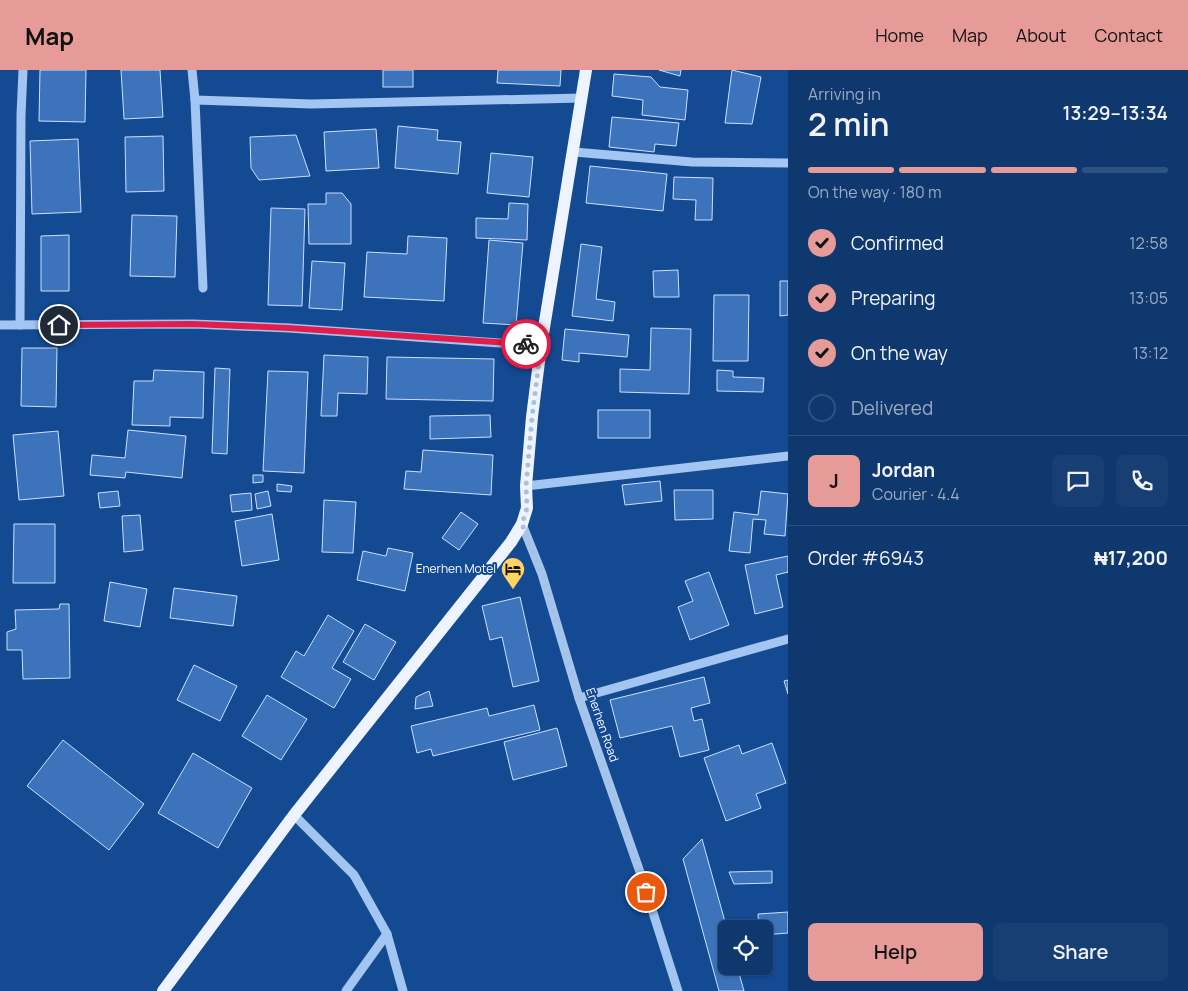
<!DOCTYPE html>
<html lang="en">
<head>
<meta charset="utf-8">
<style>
	body { margin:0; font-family:Manrope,sans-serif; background:#183f73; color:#f1f3f6; height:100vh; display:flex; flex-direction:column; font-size:19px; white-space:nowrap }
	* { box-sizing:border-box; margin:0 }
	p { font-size:16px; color:#9bacc2 }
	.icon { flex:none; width:28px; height:28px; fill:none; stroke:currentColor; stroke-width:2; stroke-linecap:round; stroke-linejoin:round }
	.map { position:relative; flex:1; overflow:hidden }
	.side { display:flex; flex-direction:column; background:#0f386e; width:400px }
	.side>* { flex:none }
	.controls { position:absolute; left:718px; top:850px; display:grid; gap:10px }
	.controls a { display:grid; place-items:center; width:55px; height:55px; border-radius:8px; background:#0f386e; box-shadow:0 1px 4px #0004,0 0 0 1px #2f5281; font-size:25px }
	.pin { position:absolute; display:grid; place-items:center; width:42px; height:42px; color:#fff; margin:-21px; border:2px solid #fff; border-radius:50%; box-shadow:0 1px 5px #0007 }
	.courier { position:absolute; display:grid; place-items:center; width:50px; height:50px; margin:-25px; border:4px solid #e11d48; border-radius:50%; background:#fff; color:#222; box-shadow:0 1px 6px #0007 }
	.overview em { font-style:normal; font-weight:600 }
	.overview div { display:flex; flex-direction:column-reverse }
	.overview { display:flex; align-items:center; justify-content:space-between; height:85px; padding:0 20px }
	h1 { font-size:32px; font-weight:600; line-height:38px }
	.bar { display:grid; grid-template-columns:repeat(4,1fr); gap:8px 5px; align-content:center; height:60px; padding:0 20px }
	.bar i { height:6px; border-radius:4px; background:#2f5281 }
	.bar .active { background:#e69b98 }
	.bar p { grid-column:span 4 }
	.line { display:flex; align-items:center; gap:12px; padding:0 20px; border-top:1px solid #2f5281 }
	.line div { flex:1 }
	.round { display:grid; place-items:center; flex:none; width:52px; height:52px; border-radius:8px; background:#183f73 }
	ol { padding:0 20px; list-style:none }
	li { display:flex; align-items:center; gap:15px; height:55px }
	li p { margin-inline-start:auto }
	li .icon { padding:5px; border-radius:50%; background:#e69b98; color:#111; stroke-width:4 }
	li:last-child { color:#9bacc2 }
	li i { width:28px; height:28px; border:2px solid #2f5281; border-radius:50% }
	.cta { display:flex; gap:10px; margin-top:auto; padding:10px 20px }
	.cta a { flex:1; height:58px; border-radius:8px; background:#e69b98; color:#111; font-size:20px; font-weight:600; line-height:58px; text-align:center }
	.cta a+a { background:#183f73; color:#f1f3f6 }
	header { display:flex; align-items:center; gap:30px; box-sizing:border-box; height:70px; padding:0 25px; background:#e69b98; color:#111 }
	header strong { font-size:24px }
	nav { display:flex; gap:28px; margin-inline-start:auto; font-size:18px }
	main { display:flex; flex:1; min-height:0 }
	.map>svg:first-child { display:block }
	.building { fill:#3d73ba; stroke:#cae0fc }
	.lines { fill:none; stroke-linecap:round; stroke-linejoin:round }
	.minor { stroke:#a2c5f1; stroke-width:9 }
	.major { stroke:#edf4ff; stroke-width:12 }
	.done { stroke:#adc0d9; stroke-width:5; stroke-dasharray:0 9 }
	.route { stroke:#e11d48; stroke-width:6 }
	.labels { text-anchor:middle; stroke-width:4; stroke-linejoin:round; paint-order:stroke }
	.poi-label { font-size:12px; fill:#fff; stroke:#144a92; text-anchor:end }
	.street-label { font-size:12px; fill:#fff; stroke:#144a92 }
</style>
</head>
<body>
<header>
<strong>Map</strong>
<nav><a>Home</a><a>Map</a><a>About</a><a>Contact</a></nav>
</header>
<main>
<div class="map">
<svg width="788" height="921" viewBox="0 0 788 921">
	<rect width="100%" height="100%" fill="#144a92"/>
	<!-- building -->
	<g class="building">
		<polygon points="40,0 86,0 85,52 39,51"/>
		<polygon points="121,0 160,0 163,47 124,49"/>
		<rect x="383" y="0" width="30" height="17"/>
		<polygon points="498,0 561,0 560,16 497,13"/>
		<polygon points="659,0 681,0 680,6"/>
		<polygon points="732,0 761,7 752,54 725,53"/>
		<polygon points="614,4 651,7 660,17 688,20 685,50 642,45 643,30 612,26"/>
		<polygon points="612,47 679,53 676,76 655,74 654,82 609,77"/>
		<polygon points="398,56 438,60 437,70 461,72 458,104 395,98"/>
		<polygon points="376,59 379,98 326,101 324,62"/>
		<polygon points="296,65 310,106 259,110 251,98 250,67"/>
		<polygon points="163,66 164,121 126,122 125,67"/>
		<polygon points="78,69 81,142 32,144 30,71"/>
		<polygon points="491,83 533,87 529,127 487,123"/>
		<polygon points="590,96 667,104 663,141 586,133"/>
		<polygon points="674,107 713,108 712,150 695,150 696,130 673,129"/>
		<polygon points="326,123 342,123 351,134 351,174 309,174 308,134 326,134"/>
		<polygon points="509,133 528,134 527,170 476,168 476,148 508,149"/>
		<polygon points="271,138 305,139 302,236 268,235"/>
		<polygon points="132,145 177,146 175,207 130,206"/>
		<polygon points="69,165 69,221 41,221 41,166"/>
		<polygon points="408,166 447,168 444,231 364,227 367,182 407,184"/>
		<polygon points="489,170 523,173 516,255 483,253"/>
		<polygon points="581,174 602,177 596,229 615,232 613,251 572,246"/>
		<polygon points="312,191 345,193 342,240 309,238"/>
		<polygon points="678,200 679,227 654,227 653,201"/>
		<polygon points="780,211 788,211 788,245 780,246"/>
		<polygon points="714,225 749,225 748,291 713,291"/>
		<polygon points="651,258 691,259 689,324 620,322 620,299 650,300"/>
		<polygon points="565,259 629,265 627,287 579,283 579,292 562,290"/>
		<polygon points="22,278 57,278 56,337 21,336"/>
		<polygon points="324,285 368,287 367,324 338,323 337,346 321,346"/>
		<polygon points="387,287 494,289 493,331 386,329"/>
		<polygon points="215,298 230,299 227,384 212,383"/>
		<polygon points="154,300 204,302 203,348 170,347 170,356 132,355 134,311 153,311"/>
		<polygon points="717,300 733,301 733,307 764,308 763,322 717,321"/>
		<polygon points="268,301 308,302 304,403 263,401"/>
		<rect x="598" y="340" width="52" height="28"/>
		<polygon points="490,345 491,367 430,369 430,346"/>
		<polygon points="128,360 186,366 182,408 126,402 125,408 90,405 92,385 125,388"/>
		<polygon points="58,361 64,426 19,430 13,365"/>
		<polygon points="423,380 493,385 491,425 404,419 406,401 421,402"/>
		<polygon points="253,405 263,405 263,412 253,413"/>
		<polygon points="660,411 662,431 625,435 622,415"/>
		<polygon points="277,414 292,416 291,422 277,421"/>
		<polygon points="674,420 713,420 713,449 675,450"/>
		<polygon points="118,421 120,436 100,438 98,423"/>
		<polygon points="268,421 271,436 257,439 255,424"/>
		<polygon points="761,421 788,424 785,466 764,464 766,450 753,449 750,483 729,481 734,442 758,445"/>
		<polygon points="251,423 252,440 232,442 230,425"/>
		<polygon points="324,430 356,432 353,483 322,482"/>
		<polygon points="461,442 478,454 459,480 442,468"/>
		<polygon points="272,444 279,490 242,496 235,451"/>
		<polygon points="140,445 143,480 124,482 122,446"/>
		<polygon points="14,454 55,454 55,513 13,513"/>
		<polygon points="388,478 413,483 405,521 357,510 363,481 386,486"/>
		<polygon points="788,486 788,503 788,502 776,505 783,537 755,544 745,495"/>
		<polygon points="709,502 729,555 690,570 678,537 693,531 685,511"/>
		<polygon points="110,512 147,519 140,557 104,551"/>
		<polygon points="174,518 237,526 233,556 170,548"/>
		<polygon points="520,527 539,611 513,617 502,567 490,570 482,536"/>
		<polygon points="60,534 69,534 70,608 23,609 22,580 7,580 7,562 16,559 15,540 59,539"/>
		<polygon points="328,545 354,561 332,598 351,609 334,638 281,607 296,581 304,586"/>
		<polygon points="365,554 396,572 374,610 343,592"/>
		<polygon points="194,595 237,616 220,651 177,630"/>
		<polygon points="704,607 710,633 691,638 694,651 702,649 709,680 680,687 672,656 620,668 610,630"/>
		<polygon points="788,610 788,624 784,611"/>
		<polygon points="429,621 433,636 415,639 416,627"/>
		<polygon points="267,625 307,649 281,690 242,666"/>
		<polygon points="534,635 540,660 433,686 431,679 417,683 411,656 487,638 489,646"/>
		<polygon points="557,658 567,696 513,710 504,672"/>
		<polygon points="63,670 144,734 109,780 27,716"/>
		<polygon points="772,673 786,713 756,724 761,738 726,751 704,688 739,675 742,684"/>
		<polygon points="193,683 252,718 218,778 158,743"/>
		<polygon points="702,769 727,859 726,896 737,896 744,921 719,921 683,789"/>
		<polygon points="772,801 772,813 734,814 729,802"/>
		<polygon points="788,842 788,863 764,865 764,859 759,859 758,844"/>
	</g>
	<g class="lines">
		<!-- minor -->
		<g class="minor">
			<polyline points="192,0 195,30"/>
			<polyline points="574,82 692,92 788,93"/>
			<polyline points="203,218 195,30 311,34 582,28"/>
			<polyline points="0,255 193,254 289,258 541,276"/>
			<polyline points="20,255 21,45 23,0"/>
			<polyline points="526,416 788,386"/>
			<polyline points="522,454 542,504 579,628 641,805 678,921"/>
			<polyline points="579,628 788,569"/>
			<polyline points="294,745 354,805 387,864 403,921"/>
			<polyline points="346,921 387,864"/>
		</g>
		<!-- major -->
		<polyline class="major" points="163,921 294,745 511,472 522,454 527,438 526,416 532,347 541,276 586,0"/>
	</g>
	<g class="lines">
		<!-- done -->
		<polyline class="done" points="526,274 541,276 532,347 526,416 527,438 522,454 542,504 579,628 646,822"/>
		<!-- route -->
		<polyline class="route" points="59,255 193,254 289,258 526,274"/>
	</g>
	<!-- icons -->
	<defs>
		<g id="hotel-pin" transform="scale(1.25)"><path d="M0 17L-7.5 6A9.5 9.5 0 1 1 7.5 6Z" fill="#ffd463" stroke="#144a92"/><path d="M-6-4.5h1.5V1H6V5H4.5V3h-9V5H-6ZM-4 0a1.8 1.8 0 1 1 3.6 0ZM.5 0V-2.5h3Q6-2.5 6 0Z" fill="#111"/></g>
	</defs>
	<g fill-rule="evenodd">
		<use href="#hotel-pin" x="513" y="499"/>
	</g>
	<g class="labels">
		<!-- poi labels -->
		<g class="poi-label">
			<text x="496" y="503">Enerhen Motel</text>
		</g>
		<!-- street labels -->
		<g class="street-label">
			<text transform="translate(602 655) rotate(71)" y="4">Enerhen Road</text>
		</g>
	</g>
</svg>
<div class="controls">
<a><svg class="icon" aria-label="locate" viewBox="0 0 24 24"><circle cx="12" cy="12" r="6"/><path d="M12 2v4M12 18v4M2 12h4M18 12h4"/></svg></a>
</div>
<div class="pin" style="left:646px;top:822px;background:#ea580c"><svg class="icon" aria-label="bag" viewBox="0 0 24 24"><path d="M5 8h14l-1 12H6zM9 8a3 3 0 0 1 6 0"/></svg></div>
<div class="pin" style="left:59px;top:255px;background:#1f2937"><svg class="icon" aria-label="home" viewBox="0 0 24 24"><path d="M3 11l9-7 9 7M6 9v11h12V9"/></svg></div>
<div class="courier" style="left:526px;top:274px"><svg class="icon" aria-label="bike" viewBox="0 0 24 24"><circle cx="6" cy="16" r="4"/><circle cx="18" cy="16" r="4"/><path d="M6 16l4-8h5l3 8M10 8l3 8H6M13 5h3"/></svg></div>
</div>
<section class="side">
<div class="overview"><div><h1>2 min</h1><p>Arriving in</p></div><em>13:29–13:34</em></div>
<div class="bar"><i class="active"></i><i class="active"></i><i class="active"></i><i></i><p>On the way · 180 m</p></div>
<ol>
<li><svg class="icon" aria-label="check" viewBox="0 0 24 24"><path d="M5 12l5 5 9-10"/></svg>Confirmed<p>12:58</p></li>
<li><svg class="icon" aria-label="check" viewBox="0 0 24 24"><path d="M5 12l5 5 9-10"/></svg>Preparing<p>13:05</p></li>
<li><svg class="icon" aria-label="check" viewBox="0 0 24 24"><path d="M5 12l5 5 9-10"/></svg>On the way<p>13:12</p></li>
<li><i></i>Delivered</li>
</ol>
<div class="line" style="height:90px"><b class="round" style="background:#e69b98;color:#111">J</b><div><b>Jordan</b><p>Courier · 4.4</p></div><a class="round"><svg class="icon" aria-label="chat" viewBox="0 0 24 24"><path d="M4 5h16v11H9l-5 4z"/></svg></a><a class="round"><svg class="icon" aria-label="phone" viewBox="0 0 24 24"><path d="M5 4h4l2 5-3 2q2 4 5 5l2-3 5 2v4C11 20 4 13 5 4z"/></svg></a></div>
<div class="line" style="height:65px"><div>Order #6943</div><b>₦17,200</b></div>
<div class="cta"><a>Help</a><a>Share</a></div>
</section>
</main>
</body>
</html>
